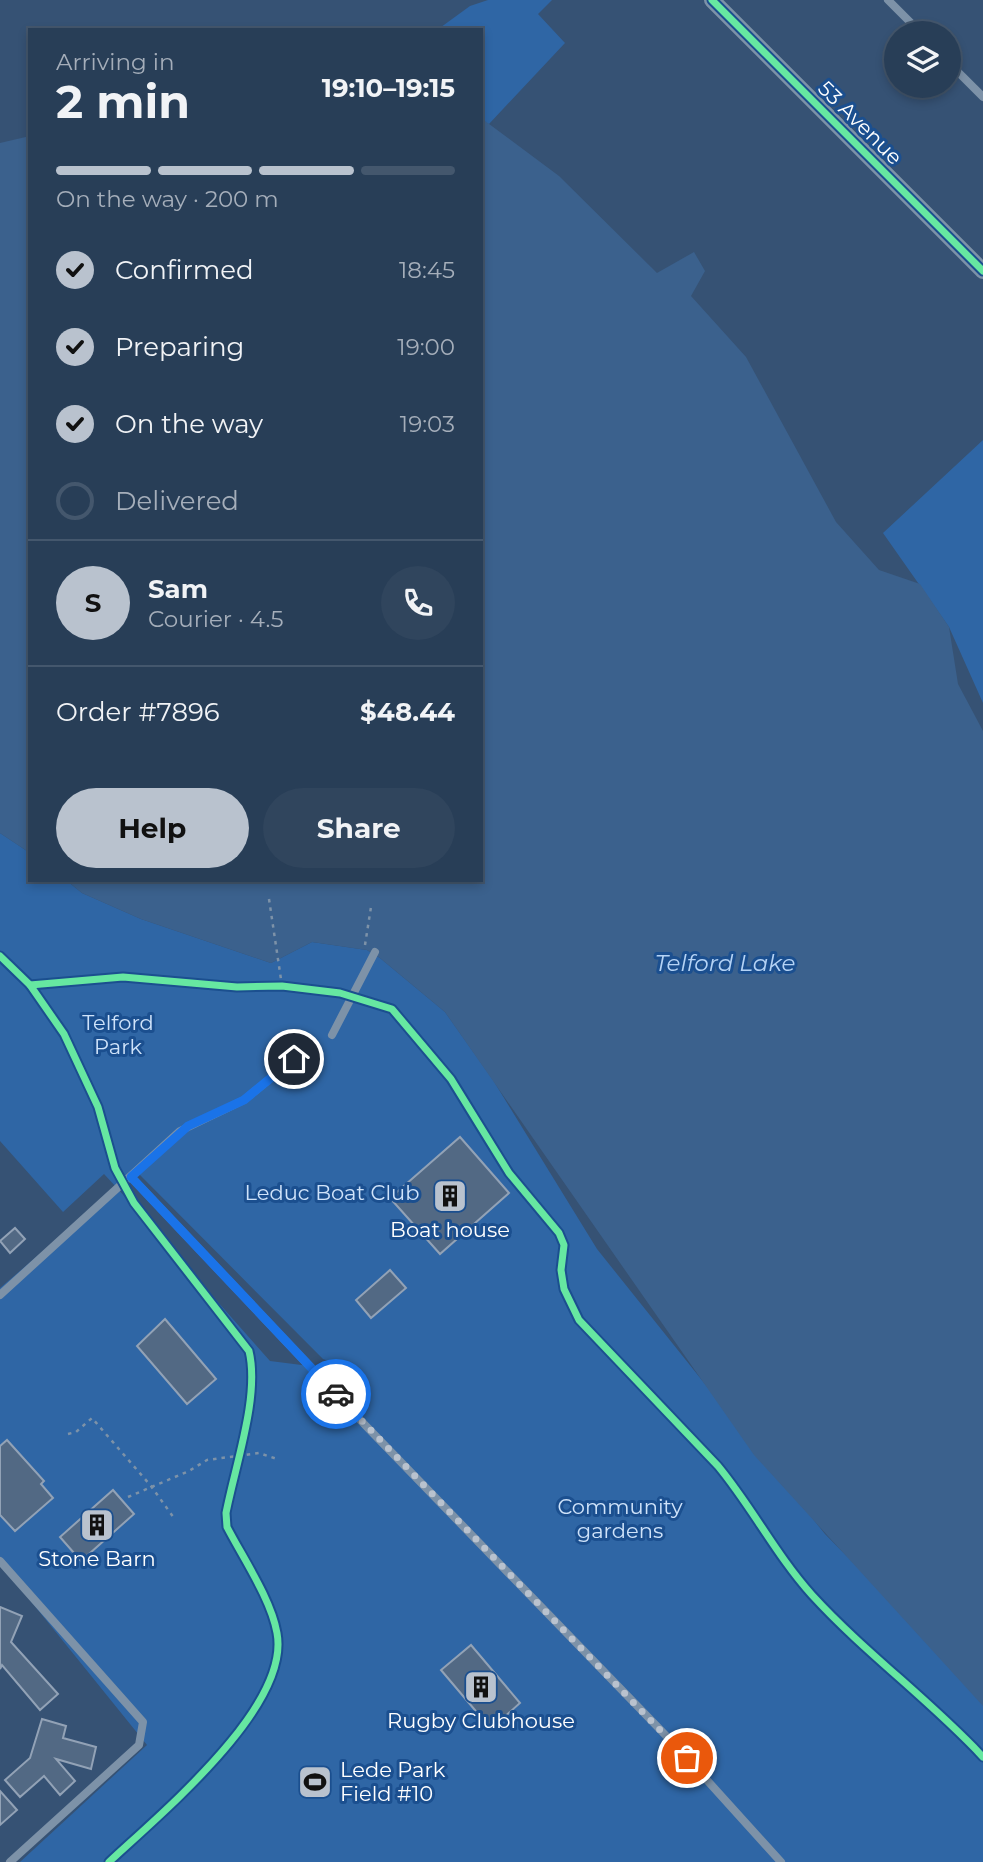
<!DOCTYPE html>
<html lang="en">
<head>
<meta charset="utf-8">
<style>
	body { margin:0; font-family:Montserrat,sans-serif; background:#30455d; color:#f1f3f6; height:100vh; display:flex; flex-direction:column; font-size:26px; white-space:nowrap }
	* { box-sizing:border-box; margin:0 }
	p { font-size:23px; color:#a5aeba }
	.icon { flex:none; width:38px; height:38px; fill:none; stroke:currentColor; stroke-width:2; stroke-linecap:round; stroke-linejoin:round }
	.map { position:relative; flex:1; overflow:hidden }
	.panel { position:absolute; left:28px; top:28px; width:455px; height:854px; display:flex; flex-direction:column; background:#283e57; border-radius:0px; box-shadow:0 4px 10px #0003,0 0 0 2px #44576d }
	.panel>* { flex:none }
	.controls { position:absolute; left:884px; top:21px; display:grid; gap:14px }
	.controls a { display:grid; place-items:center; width:77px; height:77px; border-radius:50%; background:#283e57; box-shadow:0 4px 10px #0003,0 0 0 2px #44576d; font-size:35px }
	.pin { position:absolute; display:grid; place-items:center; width:60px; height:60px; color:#fff; margin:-30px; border:4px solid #fff; border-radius:50%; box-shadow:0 2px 7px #0007 }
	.courier { position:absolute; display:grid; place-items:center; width:70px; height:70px; margin:-35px; border:5px solid #1a73e8; border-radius:50%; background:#fff; color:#222; box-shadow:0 2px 9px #0007 }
	.overview em { font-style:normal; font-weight:700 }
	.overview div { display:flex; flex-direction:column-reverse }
	.overview { display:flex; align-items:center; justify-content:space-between; height:119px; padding:0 28px }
	h1 { font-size:46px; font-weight:700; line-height:52px }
	.bar { display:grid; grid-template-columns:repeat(4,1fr); gap:10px 7px; align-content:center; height:84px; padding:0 28px }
	.bar i { height:9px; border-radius:5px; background:#44576d }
	.bar .active { background:#b9c2ce }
	.bar p { grid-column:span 4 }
	.line { display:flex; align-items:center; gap:18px; padding:0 28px; border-top:2px solid #44576d }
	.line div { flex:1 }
	.round { display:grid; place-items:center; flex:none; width:74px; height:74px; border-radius:37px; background:#30455d }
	ol { padding:0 28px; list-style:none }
	li { display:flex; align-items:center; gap:21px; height:77px }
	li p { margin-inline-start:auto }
	li .icon { padding:7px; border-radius:50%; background:#b9c2ce; color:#111; stroke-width:4 }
	li:last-child { color:#a5aeba }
	li i { width:38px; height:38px; border:4px solid #44576d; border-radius:50% }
	.primary-button { display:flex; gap:14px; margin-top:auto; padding:14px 28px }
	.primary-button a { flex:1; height:80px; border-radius:42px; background:#b9c2ce; color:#111; font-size:28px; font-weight:700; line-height:80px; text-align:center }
	.primary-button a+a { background:#30455d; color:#f1f3f6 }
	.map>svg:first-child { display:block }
	.green { fill:#2f66a5; fill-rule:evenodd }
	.water { fill:#3b618d }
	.building { fill:#526984; stroke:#92a2b6; stroke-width:2 }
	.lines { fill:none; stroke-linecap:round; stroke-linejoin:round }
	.path { stroke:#7d92a8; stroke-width:2.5; stroke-dasharray:3.5 5; stroke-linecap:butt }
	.lane { stroke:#7d92a8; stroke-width:8 }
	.street { stroke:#7d92a8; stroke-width:16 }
	.cycleway-casing { stroke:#1b4f8f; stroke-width:11 }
	.cycleway { stroke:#66e7a1; stroke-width:7 }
	.done { stroke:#b9c2ce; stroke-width:7; stroke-dasharray:0 12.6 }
	.route { stroke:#1a73e8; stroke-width:9 }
	.labels { text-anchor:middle; stroke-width:6; stroke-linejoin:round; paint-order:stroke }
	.street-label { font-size:21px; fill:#fff; stroke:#1b4f8f }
	.park-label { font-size:21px; fill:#cfe3fa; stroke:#1b4f8f }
	.poi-label { font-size:21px; fill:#fff; stroke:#1b4f8f }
	.water-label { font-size:23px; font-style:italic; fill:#b5d3f5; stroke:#1b4f8f }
</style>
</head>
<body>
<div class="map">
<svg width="983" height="1862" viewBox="0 0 983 1862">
	<rect width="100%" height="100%" fill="#365274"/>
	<!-- green -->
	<g class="green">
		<polygon points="488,0 552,0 538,14 565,43 489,124 481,122 481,30 437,30 470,6"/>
		<polygon points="983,440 983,703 949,627 883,533"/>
		<path d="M0 833 30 853V880H66L82 893 141 919 271 963 312 942 367 950 380 958 445 1012 493 1080 597 1249 825 1534 983 1694V1862H20L147 1745 0 1563V1288L117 1188 104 1174 63 1212 0 1141ZM137 1172 323 1359 357 1372 270 1361 118 1189Z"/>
	</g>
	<!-- water -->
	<g class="water">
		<polygon points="481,118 559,176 657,273 694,252 705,271 691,296 746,357 836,522 879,570 920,584 949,627 958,684 983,731 983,1706 754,1455 445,1012 380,958 367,950 312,942 271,963 141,919 82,893 66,880 481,880"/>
		<polygon points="30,136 30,853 0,833 0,143"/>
	</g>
	<!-- building -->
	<g class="building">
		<polygon points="460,1137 509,1193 440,1254 390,1198"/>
		<polygon points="15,1228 25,1239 10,1253 0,1241"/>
		<polygon points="390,1270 406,1288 371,1318 356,1300"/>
		<polygon points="165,1319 216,1379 187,1404 137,1346"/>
		<polygon points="7,1440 44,1481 41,1484 53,1498 15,1531 0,1515 0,1446"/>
		<polygon points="113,1490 134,1514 81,1561 60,1537"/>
		<polygon points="0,1607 22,1616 11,1642 58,1694 40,1710 2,1665 0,1669"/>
		<polygon points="471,1645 520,1703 491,1729 441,1670"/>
		<polygon points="42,1719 66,1726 63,1738 96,1747 91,1769 56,1759 75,1781 60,1795 44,1776 20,1797 5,1780 30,1758"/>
		<polygon points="0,1791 17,1810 0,1825"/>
	</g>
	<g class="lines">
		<!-- path -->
		<g class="path">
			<polyline points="269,899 282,986"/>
			<polyline points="365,945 371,907"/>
			<polyline points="68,1434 76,1432 92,1418 151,1486 174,1518"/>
			<polyline points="128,1497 189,1471 207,1460 259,1453 277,1459"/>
		</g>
		<!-- lane -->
		<g class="lane">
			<polyline points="888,0 921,33"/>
			<polyline points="948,62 983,97"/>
			<polyline points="332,1035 375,952"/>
			<polyline points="131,1177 366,1426 677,1747 781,1862"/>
			<polyline points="0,1295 180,1131 244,1100 294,1059"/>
			<polyline points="0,1561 143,1722 139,1745 10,1862"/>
		</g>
		<!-- street -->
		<polyline class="street" points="712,0 983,271"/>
		<!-- cycleway casing -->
		<g class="cycleway-casing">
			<g id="cycleway">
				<polyline points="712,0 983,271"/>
				<path d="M0 956 30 985 123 977 237 987 282 986 340 993 392 1009 451 1079 509 1173 559 1233 564 1245 561 1270 564 1289 579 1320 718 1466C752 1507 776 1555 812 1595 865 1653 930 1700 983 1757"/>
				<path d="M30 985 64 1034 98 1107 115 1168 134 1203 249 1351C260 1396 235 1466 226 1513L227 1527C243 1558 271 1599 277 1633 291 1707 159 1815 109 1862"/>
			</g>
		</g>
		<!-- cycleway -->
		<use href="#cycleway" class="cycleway"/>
	</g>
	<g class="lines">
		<!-- done -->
		<polyline class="done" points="336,1394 687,1758"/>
		<!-- route -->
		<polyline class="route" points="294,1059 244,1100 188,1126 131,1177 336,1394"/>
	</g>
	<!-- icons -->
	<defs>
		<g id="building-square" transform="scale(1.75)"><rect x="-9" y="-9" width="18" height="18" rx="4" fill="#b9c2ce" stroke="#1b4f8f"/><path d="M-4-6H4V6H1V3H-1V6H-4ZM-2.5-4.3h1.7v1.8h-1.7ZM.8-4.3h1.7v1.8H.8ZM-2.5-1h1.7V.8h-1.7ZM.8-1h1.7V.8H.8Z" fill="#111"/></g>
		<g id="stadium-square" transform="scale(1.75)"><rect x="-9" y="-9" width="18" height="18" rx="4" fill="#b9c2ce" stroke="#1b4f8f"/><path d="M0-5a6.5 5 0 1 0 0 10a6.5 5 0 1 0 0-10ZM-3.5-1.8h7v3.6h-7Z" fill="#111"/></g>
	</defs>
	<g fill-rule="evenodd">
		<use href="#building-square" x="450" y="1196"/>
		<use href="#building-square" x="97" y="1525"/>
		<use href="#building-square" x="481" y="1687"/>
		<use href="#stadium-square" x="315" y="1782"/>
	</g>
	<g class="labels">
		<!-- street labels -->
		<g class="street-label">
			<text transform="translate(860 123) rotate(45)" y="7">53 Avenue</text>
		</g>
		<!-- park labels -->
		<g class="park-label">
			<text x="118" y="1030">Telford<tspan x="118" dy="24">Park</tspan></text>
			<text x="332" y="1200">Leduc Boat Club</text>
			<text x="620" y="1514">Community<tspan x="620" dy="24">gardens</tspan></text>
		</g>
		<!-- poi labels -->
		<g class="poi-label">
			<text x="450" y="1237">Boat house</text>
			<text x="97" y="1566">Stone Barn</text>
			<text x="481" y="1728">Rugby Clubhouse</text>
			<text x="340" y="1777" text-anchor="start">Lede Park<tspan x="340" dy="24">Field #10</tspan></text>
		</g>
		<!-- water labels -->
		<g class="water-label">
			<text x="725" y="971">Telford Lake</text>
		</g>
	</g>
</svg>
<div class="controls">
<a><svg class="icon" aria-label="layers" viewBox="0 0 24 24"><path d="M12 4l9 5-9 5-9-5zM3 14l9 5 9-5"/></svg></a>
</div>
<div class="pin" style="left:687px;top:1758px;background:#ea580c"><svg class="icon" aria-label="bag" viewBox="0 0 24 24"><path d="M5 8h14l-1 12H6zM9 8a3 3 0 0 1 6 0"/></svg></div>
<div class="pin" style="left:294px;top:1059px;background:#1f2937"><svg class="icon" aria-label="home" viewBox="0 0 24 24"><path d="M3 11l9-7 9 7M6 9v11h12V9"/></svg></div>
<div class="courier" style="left:336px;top:1394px"><svg class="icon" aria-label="car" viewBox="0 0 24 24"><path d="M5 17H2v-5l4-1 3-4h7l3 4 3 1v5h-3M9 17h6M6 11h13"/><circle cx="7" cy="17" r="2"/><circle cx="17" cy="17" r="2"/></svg></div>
<section class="panel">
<div class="overview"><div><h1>2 min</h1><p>Arriving in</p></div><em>19:10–19:15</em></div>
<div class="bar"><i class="active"></i><i class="active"></i><i class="active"></i><i></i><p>On the way · 200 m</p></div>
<ol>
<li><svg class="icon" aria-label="check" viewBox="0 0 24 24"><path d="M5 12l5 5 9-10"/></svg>Confirmed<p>18:45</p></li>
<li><svg class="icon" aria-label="check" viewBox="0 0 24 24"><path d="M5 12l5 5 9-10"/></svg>Preparing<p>19:00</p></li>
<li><svg class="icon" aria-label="check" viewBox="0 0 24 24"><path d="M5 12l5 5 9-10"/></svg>On the way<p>19:03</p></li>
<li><i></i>Delivered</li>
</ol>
<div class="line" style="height:126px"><b class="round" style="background:#b9c2ce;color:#111">S</b><div><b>Sam</b><p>Courier · 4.5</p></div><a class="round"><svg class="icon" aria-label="phone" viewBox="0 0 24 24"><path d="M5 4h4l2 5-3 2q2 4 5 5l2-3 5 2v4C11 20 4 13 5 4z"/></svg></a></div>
<div class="line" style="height:91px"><div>Order #7896</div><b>$48.44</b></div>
<div class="primary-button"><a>Help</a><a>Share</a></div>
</section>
</div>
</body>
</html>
